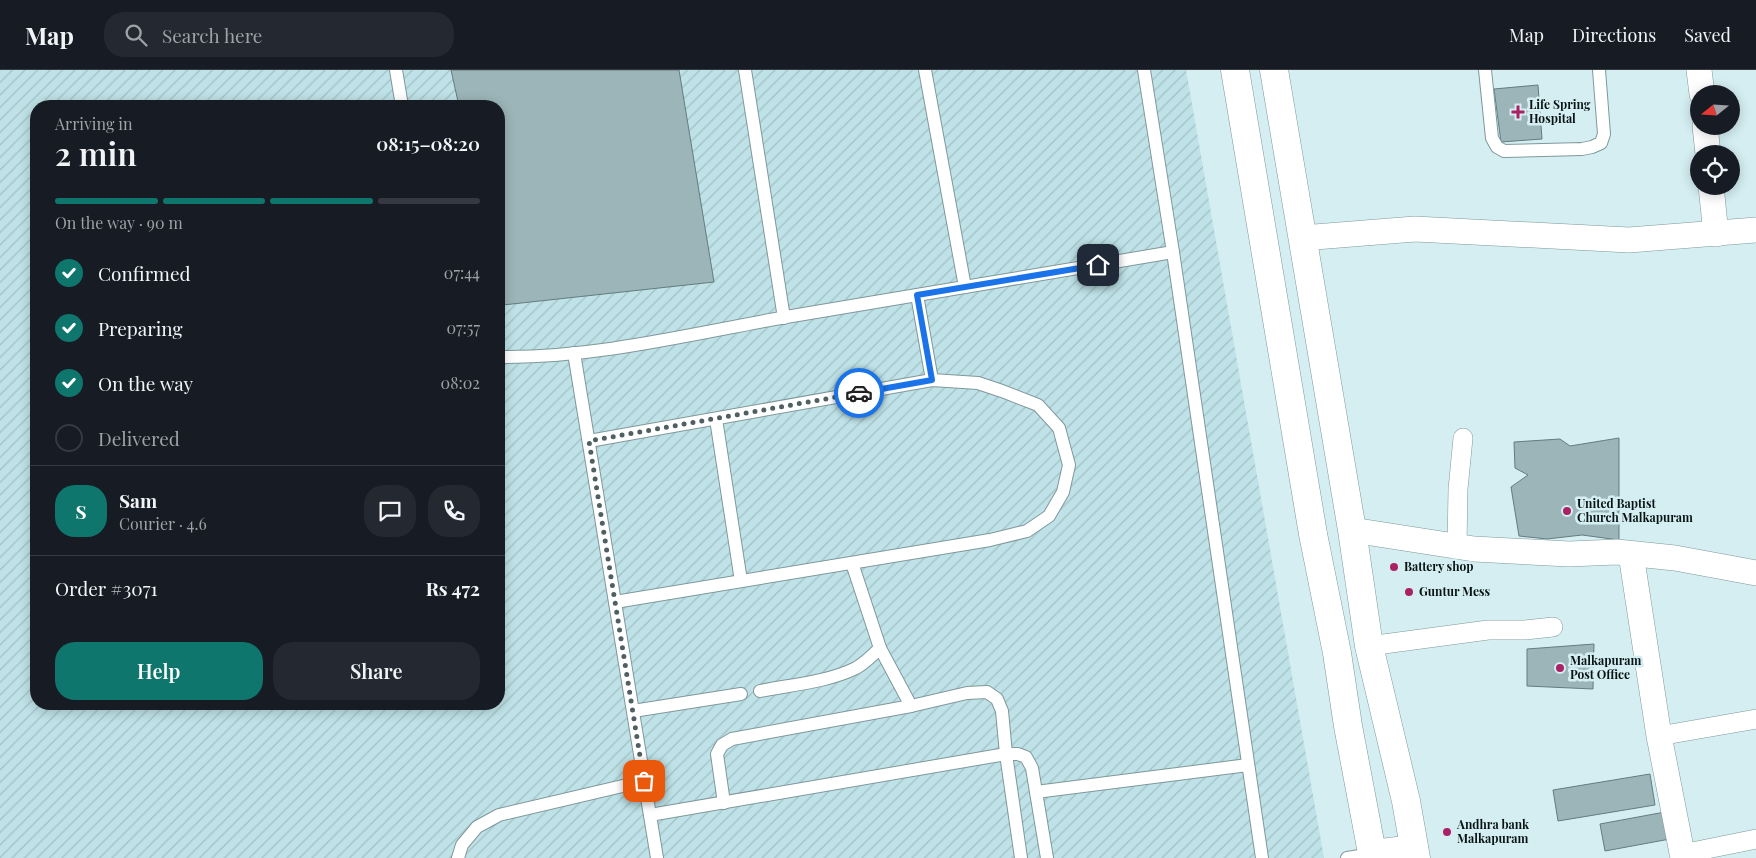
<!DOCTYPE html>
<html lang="en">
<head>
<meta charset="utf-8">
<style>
	body { margin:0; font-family:"Playfair Display",serif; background:#242831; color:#f1f3f6; height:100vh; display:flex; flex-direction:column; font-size:19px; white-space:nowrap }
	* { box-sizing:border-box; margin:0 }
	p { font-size:16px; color:#9ea1a6 }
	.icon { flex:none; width:28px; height:28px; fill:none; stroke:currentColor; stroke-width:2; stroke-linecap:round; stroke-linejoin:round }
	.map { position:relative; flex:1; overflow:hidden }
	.drawer { position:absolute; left:30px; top:30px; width:475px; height:610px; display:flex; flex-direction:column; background:#171b24; border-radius:20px; box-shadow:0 2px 12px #0003 }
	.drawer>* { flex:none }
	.needle { width:32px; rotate:252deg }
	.tools { position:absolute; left:1690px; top:15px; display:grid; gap:10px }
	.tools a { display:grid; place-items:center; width:50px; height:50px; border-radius:50%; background:#171b24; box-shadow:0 2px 12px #0003; font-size:25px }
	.pin { position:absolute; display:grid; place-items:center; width:42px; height:42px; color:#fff; margin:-21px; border-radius:10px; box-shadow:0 2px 8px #0006 }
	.courier { position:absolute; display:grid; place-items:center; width:50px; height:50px; margin:-25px; border:4px solid #1a73e8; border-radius:50%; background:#fff; color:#222; box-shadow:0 1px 6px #0007 }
	.overview em { font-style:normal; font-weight:600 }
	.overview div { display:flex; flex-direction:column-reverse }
	.overview { display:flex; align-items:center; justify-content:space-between; height:85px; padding:0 25px }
	h1 { font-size:32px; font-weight:600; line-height:38px }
	.bar { display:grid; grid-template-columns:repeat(4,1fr); gap:8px 5px; align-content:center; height:60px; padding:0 25px }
	.bar i { height:6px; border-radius:4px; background:#363941 }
	.bar .current { background:#0f766e }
	.bar p { grid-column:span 4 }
	.line { display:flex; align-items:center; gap:12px; padding:0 25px; border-top:1px solid #363941 }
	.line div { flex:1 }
	.round { display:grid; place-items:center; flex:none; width:52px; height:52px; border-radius:20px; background:#242831 }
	ol { padding:0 25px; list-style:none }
	li { display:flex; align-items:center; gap:15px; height:55px }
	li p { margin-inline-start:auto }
	li .icon { padding:5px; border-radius:50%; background:#0f766e; color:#fff; stroke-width:4 }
	li:last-child { color:#9ea1a6 }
	li i { width:28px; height:28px; border:2px solid #363941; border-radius:50% }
	.primary-button { display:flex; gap:10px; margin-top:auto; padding:10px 25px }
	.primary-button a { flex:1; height:58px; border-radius:20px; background:#0f766e; color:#fff; font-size:20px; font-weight:600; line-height:58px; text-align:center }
	.primary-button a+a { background:#242831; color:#f1f3f6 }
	header { display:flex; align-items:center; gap:30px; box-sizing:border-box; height:70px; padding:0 25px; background:#171b24; border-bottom:1px solid #363941 }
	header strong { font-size:24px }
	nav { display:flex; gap:28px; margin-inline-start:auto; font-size:18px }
	.search { width:350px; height:45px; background:#242831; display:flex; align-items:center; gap:12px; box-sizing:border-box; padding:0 18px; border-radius:20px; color:#9ea1a6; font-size:19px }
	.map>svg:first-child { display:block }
	.industrial { fill:url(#industrial-furrows); fill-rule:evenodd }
	.building { fill:#9cb5b8; stroke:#647c7f }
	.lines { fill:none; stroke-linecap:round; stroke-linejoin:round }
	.service-casing { stroke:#7f989b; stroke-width:14 }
	.pedestrian-casing { stroke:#7f989b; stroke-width:20 }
	.minor-casing { stroke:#7f989b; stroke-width:26 }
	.tertiary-casing { stroke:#7f989b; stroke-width:29 }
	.secondary-casing { stroke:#7f989b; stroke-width:29 }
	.service { stroke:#fff; stroke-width:12 }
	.pedestrian { stroke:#fff; stroke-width:19 }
	.minor { stroke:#fff; stroke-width:25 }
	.tertiary { stroke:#fff; stroke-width:28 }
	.secondary { stroke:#fff; stroke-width:28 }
	.done { stroke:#506062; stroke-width:5; stroke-dasharray:0 9 }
	.route { stroke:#1a73e8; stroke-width:6 }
	.poi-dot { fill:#ab2264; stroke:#d4eef2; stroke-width:2 }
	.labels { text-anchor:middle; stroke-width:5; stroke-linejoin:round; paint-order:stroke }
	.poi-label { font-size:12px; font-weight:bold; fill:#091314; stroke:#d4eef2; text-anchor:start }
</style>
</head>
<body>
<header>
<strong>Map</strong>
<div class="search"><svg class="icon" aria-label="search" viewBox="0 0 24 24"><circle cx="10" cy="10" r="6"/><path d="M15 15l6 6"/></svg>Search here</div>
<nav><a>Map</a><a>Directions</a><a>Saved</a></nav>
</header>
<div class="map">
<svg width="1756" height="788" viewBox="0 0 1756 788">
	<defs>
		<pattern id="industrial-furrows" width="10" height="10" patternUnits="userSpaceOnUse" patternTransform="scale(1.25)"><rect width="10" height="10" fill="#bee2e7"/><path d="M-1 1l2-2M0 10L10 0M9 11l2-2" fill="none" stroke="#a2c1c5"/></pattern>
	</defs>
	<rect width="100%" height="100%" fill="#d4eef2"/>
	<!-- industrial -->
	<path class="industrial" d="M0 0H1186L1324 788H0ZM36 36H499V634H36Z"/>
	<!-- building -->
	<g class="building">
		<polygon points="451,0 679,0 714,212 503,235 499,215 499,36 459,36"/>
		<polygon points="1538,15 1542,69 1501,72 1494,19"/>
		<polygon points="1619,368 1619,470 1582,465 1547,469 1519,466 1511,417 1528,405 1515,398 1514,372 1560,369 1570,376"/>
		<polygon points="1594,574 1593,619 1527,616 1527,579"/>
		<polygon points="1650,704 1655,735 1558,751 1553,720"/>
		<polygon points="1665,742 1670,769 1605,781 1600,754"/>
	</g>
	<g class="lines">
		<!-- service casing -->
		<g class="service-casing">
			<g id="service">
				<polyline points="396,0 402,36"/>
				<polyline points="745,0 784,248"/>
				<polyline points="925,0 965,217"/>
				<polyline points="1144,0 1173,182 1262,788"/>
				<polyline points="1485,0 1492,68 1497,77 1504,81 1582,79 1592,77 1601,73 1604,64 1599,0"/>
				<polyline points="917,225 932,310"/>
				<polyline points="574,283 657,788"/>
				<path d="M499 287C596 288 691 264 786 247 915 225 1044 204 1173 182"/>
				<polyline points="716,349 741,511"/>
				<polyline points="589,371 932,310 978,313 1002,321 1038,335 1059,358 1069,395 1063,422 1049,446 1027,461 990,470 615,532"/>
				<polyline points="852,493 880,578 911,636"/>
				<path d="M760 621C790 615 828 612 856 598 865 593 872 586 880 578"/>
				<polyline points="633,641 741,624"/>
				<polyline points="1036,722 1248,695"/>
				<polyline points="724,733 717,684 722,675 732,669 911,636 967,623 987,622 997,629 1002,641 1006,684 1021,788"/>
				<polyline points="650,745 1006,684 1018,684 1026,687 1032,698 1047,788"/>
				<polyline points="458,788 462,775 477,757 499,745 644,711"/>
				<polyline points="1347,788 1373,784"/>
			</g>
		</g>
		<!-- pedestrian casing -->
		<g class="pedestrian-casing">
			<g id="pedestrian">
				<polyline points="1457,476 1458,419 1463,368"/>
				<polyline points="1369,576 1488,560 1525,560 1553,557"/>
				<polyline points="1659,666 1756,649"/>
				<polyline points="1682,784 1756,769"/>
			</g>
		</g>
		<!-- minor casing -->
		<g class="minor-casing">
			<g id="minor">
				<polyline points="1699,0 1702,24"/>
				<polyline points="1705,56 1708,84"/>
				<polyline points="1711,116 1716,164"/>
				<polyline points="1302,168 1415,159 1629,170 1756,160"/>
				<polyline points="1352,460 1474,479 1569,484 1617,482 1675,488 1756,503"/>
				<polyline points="1631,484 1659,666 1683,788"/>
			</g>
		</g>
		<!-- tertiary casing -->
		<g class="tertiary-casing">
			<polyline id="tertiary" points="1373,784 1414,779"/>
		</g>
		<!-- secondary casing -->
		<g class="secondary-casing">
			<g id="secondary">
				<polyline points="1235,0 1313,464 1337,583 1348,656 1373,788"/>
				<polyline points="1274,0 1352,460 1369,576 1406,731 1416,788"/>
			</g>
		</g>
		<!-- service -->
		<use href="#service" class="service"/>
		<!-- pedestrian -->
		<use href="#pedestrian" class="pedestrian"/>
		<!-- minor -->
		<use href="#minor" class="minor"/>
		<!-- tertiary -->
		<use href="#tertiary" class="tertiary"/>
		<!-- secondary -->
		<use href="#secondary" class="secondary"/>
	</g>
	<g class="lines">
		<!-- done -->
		<polyline class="done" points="644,711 589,371 859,323"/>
		<!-- route -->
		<polyline class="route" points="859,323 932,310 917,225 1098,195"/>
	</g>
	<!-- markers -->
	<g class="poi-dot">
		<path d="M1515.5 34.5h5v5h5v5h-5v5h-5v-5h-5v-5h5z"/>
		<circle cx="1567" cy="441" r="5"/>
		<circle cx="1394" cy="497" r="5"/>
		<circle cx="1409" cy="522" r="5"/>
		<circle cx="1560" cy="598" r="5"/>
		<circle cx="1447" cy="762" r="5"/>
	</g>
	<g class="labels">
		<!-- poi labels -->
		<g class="poi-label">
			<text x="1529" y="39">Life Spring<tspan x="1529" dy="14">Hospital</tspan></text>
			<text x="1577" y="438">United Baptist<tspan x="1577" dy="14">Church Malkapuram</tspan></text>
			<text x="1404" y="501">Battery shop</text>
			<text x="1419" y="526">Guntur Mess</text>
			<text x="1570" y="595">Malkapuram<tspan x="1570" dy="14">Post Office</tspan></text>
			<text x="1457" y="759">Andhra bank<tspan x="1457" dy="14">Malkapuram</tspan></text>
		</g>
	</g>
</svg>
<div class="tools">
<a><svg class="needle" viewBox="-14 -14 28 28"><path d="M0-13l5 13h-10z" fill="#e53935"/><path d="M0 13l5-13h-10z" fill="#9ea1a6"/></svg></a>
<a><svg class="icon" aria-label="locate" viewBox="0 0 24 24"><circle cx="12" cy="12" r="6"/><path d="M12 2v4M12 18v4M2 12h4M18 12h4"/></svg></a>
</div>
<div class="pin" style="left:644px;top:711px;background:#ea580c"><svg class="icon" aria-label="bag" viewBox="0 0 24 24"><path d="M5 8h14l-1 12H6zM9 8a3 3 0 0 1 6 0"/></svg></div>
<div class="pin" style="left:1098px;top:195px;background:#1f2937"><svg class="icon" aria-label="home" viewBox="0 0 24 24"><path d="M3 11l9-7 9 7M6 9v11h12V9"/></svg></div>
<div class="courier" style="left:859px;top:323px"><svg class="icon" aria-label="car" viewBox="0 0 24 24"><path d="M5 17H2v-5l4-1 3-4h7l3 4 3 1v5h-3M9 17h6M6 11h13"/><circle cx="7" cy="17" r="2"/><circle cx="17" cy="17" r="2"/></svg></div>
<section class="drawer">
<div class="overview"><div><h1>2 min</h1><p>Arriving in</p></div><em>08:15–08:20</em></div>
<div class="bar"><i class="current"></i><i class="current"></i><i class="current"></i><i></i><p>On the way · 90 m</p></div>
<ol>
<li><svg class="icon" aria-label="check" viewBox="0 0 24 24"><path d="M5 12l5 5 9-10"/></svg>Confirmed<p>07:44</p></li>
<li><svg class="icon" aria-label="check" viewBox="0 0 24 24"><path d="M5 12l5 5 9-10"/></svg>Preparing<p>07:57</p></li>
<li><svg class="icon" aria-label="check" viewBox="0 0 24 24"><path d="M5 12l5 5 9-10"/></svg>On the way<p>08:02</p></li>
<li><i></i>Delivered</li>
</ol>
<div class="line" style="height:90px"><b class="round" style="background:#0f766e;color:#fff">S</b><div><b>Sam</b><p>Courier · 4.6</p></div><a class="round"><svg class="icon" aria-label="chat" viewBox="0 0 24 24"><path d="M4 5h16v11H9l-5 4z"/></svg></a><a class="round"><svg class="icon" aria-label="phone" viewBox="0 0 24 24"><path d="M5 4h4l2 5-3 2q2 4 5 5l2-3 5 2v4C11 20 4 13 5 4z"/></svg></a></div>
<div class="line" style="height:65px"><div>Order #3071</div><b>Rs 472</b></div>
<div class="primary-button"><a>Help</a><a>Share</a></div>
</section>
</div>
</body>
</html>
